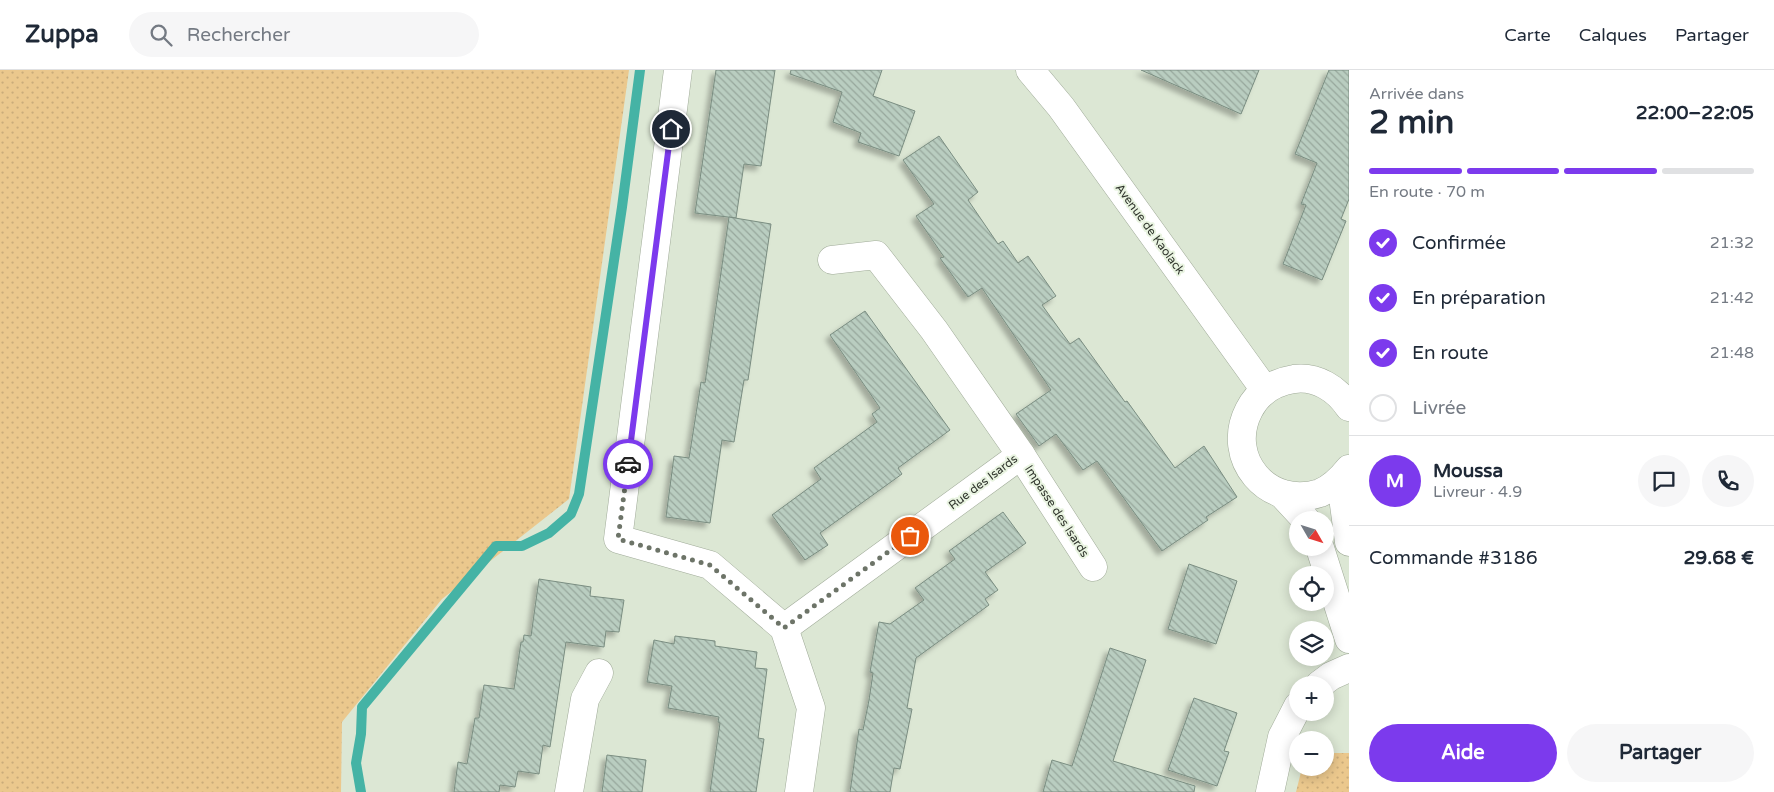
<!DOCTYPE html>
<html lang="fr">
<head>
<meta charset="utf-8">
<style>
	body { margin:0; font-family:"Varela Round",sans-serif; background:#f6f6f7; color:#1f2937; height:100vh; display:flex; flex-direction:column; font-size:19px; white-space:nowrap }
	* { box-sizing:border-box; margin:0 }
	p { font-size:16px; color:#747a83 }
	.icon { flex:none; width:28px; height:28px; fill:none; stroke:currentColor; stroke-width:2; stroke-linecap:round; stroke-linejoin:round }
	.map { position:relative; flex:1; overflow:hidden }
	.sheet { display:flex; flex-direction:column; background:#fff; width:425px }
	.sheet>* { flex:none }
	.needle { width:32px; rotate:129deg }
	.buttons { position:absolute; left:1289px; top:441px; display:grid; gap:10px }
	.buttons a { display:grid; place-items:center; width:45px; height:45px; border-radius:50%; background:#fff; box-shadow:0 2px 12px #0003; font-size:25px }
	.pin { position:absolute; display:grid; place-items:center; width:42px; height:42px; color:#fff; margin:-21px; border:2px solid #fff; border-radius:50%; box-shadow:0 1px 5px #0007 }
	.courier { position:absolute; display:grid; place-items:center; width:50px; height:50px; margin:-25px; border:4px solid #7c3aed; border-radius:50%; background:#fff; color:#222; box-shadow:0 1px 6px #0007 }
	.summary em { font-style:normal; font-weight:800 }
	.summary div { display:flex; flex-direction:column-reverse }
	.summary { display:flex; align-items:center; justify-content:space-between; height:85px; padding:0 20px }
	h1 { font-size:32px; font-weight:800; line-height:38px }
	.bar { display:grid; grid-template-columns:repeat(4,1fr); gap:8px 5px; align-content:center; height:60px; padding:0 20px }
	.bar i { height:6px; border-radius:4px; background:#e0e1e3 }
	.bar .selected { background:#7c3aed }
	.bar p { grid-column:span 4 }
	.line { display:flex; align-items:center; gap:12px; padding:0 20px; border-top:1px solid #e0e1e3 }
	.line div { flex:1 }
	.round { display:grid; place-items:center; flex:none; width:52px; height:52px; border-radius:26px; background:#f6f6f7 }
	ol { padding:0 20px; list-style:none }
	li { display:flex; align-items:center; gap:15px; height:55px }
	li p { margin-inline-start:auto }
	li .icon { padding:5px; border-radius:50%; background:#7c3aed; color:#fff; stroke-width:4 }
	li:last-child { color:#747a83 }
	li i { width:28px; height:28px; border:2px solid #e0e1e3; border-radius:50% }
	.cta { display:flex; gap:10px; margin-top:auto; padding:10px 20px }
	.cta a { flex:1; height:58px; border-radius:30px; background:#7c3aed; color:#fff; font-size:20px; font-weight:800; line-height:58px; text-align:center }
	.cta a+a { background:#f6f6f7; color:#1f2937 }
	header { display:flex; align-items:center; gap:30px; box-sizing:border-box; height:70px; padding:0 25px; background:#fff; border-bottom:1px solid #e0e1e3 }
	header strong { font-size:24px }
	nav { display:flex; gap:28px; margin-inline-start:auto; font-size:18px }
	.search { width:350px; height:45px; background:#f6f6f7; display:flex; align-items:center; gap:12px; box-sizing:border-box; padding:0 18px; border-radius:28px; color:#747a83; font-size:19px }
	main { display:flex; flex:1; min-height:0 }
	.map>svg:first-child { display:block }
	.grass { fill:url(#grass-dots) }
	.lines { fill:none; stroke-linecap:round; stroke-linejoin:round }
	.stream { stroke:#45b3a5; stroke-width:10 }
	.building { fill:url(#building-back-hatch); stroke:#7a8d81; filter:url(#shadow) }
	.minor-casing { stroke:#a0ab99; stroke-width:29 }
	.tertiary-casing { stroke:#a0ab99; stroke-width:29 }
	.minor { stroke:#fff; stroke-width:28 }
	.tertiary { stroke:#fff; stroke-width:28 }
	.done { stroke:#6d7468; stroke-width:5; stroke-dasharray:0 9 }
	.route { stroke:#7c3aed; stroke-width:6 }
	.labels { text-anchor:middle; stroke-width:4; stroke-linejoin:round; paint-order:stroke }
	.street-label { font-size:12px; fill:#31362e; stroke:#e9f4e1 }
</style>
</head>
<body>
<header>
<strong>Zuppa</strong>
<div class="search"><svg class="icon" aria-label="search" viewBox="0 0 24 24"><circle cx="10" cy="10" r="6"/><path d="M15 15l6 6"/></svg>Rechercher</div>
<nav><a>Carte</a><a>Calques</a><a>Partager</a></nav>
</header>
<main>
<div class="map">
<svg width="1349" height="722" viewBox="0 0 1349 722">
	<defs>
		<pattern id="grass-dots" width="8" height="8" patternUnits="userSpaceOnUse" patternTransform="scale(1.25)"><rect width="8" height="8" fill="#ebc88d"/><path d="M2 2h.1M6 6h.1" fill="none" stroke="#caac7a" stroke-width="1.8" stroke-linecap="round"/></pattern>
		<pattern id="building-back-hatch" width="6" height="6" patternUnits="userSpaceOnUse" patternTransform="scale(1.25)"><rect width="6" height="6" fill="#b9cdc0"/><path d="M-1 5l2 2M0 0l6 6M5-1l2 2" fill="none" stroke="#97a79c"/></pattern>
		<filter id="shadow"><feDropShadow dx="-4.5" dy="4.5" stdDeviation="2.5" flood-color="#0004"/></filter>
	</defs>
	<rect width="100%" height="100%" fill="#dce7d4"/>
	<!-- grass -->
	<g class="grass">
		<polygon points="0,0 629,0 569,429 442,529 342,652 341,722 0,722"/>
		<polygon points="1325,683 1349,683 1349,722 1296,722 1302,698 1325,698"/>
	</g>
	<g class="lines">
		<!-- stream -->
		<polyline class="stream" points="361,722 356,693 361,664 362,637 496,476 522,476 549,463 571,444 579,424 622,137 640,0"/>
	</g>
	<!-- building -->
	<g class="building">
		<polygon points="716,0 775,0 761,96 744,94 736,148 695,143"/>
		<polygon points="791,0 882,0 873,26 915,41 899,86 858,72 861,63 833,52 842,22 790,4"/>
		<polygon points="1141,0 1259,0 1241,44"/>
		<polygon points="1329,0 1349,0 1349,129 1341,149 1346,151 1322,210 1283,194 1306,135 1301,134 1317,93 1295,84"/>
		<polygon points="939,66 978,122 968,130 998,174 1003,171 1018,193 1028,186 1056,226 1042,235 1070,274 1079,268 1125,332 1127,331 1175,398 1204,376 1237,427 1206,447 1208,450 1162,481 1097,391 1083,400 1056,364 1039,376 1016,344 1051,320 982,218 968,227 940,188 944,187 916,146 934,134 903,90"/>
		<polygon points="729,147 771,154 748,310 744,310 734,372 722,370 710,453 666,447 674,386 689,388 701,312 705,313"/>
		<polygon points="865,241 950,360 898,398 902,404 820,463 828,475 805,490 772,445 821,409 814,398 877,352 872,344 880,338 830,265"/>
		<polygon points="1003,442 1026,473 985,502 998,520 985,529 989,535 916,588 907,638 912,639 900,699 894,698 890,722 850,722 859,659 863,660 869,630 873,603 870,602 879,552 890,554 924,530 915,518 955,489 949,481"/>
		<polygon points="1189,494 1237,511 1216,574 1168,559"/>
		<polygon points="539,509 591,517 590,526 624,530 619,562 606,561 604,577 566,572 550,677 543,675 539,704 518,701 515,717 500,715 499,722 454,722 458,692 467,694 475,648 479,648 484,615 514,619 521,572 523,572 524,565 531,566"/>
		<polygon points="675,566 715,571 715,576 757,582 755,598 767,599 758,668 764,669 756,722 710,722 720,653 718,652 719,647 668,638 672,616 647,612 654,570 674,574"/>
		<polygon points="1110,578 1146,590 1113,691 1195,716 1194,722 1043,722 1052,690 1072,696"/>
		<polygon points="1194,628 1237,643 1224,681 1229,682 1217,716 1168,700"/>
		<polygon points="607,685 646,690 642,722 602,722"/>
	</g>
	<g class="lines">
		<!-- minor casing -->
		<g class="minor-casing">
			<g id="minor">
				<polyline points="678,0 618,469 710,495 784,558 811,638 799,722"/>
				<polyline points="1021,385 1093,497"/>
				<polyline points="784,558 1021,385 934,260 876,185 832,190"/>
				<polyline points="569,722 585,629 599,603"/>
			</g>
		</g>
		<!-- tertiary casing -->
		<g class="tertiary-casing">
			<g id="tertiary">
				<polyline points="1030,0 1061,37 1265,320"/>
				<path d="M1349 337C1337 319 1317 306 1294 309 1275 312 1258 322 1249 340 1224 388 1268 440 1320 423 1332 418 1341 409 1349 399"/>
				<polyline points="1349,402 1343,427 1349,472"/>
				<polyline points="1282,424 1306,450"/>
				<polyline points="1320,478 1349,569"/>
				<polyline points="1319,615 1331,606 1349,598"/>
				<polyline points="1270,722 1282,667 1298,636"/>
			</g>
		</g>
		<!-- minor -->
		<use href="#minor" class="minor"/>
		<!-- tertiary -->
		<use href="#tertiary" class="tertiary"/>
	</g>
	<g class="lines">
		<!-- done -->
		<polyline class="done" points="628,394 618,469 710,495 784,558 910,466"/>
		<!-- route -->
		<polyline class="route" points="628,394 671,59"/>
	</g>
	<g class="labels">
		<!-- street labels -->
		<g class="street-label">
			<text transform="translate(1150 159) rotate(54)" y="4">Avenue de Kaolack</text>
			<text transform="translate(983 412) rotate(-37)" y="4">Rue des Isards</text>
			<text transform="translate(1057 441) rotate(57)" y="4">Impasse des Isards</text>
		</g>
	</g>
</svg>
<div class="buttons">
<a><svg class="needle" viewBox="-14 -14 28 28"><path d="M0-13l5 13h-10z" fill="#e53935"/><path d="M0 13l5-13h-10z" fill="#747a83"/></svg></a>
<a><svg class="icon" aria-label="locate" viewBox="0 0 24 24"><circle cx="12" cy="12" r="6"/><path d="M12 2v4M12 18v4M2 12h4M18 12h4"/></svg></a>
<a><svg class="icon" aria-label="layers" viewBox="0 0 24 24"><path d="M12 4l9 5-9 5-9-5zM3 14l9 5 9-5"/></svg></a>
<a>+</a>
<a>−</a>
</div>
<div class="pin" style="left:910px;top:466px;background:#ea580c"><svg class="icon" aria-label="bag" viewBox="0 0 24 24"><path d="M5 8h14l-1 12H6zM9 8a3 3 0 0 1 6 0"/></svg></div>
<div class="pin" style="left:671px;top:59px;background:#1f2937"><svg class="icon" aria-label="home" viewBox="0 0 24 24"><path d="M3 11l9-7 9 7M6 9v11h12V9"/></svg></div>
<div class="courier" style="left:628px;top:394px"><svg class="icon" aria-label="car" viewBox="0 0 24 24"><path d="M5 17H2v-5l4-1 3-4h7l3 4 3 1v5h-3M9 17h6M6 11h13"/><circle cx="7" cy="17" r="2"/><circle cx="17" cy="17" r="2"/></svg></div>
</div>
<section class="sheet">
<div class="summary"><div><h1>2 min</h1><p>Arrivée dans</p></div><em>22:00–22:05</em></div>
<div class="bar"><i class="selected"></i><i class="selected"></i><i class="selected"></i><i></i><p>En route · 70 m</p></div>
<ol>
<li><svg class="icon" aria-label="check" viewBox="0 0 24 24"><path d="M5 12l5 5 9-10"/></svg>Confirmée<p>21:32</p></li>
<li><svg class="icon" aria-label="check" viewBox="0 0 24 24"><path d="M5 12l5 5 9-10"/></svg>En préparation<p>21:42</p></li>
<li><svg class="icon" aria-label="check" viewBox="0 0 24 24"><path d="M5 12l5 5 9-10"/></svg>En route<p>21:48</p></li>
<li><i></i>Livrée</li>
</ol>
<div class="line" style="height:90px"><b class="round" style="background:#7c3aed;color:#fff">M</b><div><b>Moussa</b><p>Livreur · 4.9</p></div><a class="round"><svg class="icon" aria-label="chat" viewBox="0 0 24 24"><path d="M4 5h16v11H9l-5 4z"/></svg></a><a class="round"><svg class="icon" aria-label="phone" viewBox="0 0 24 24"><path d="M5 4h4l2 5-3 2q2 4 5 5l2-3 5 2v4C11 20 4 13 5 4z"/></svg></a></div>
<div class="line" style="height:65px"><div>Commande #3186</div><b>29.68 €</b></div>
<div class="cta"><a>Aide</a><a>Partager</a></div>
</section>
</main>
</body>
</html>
